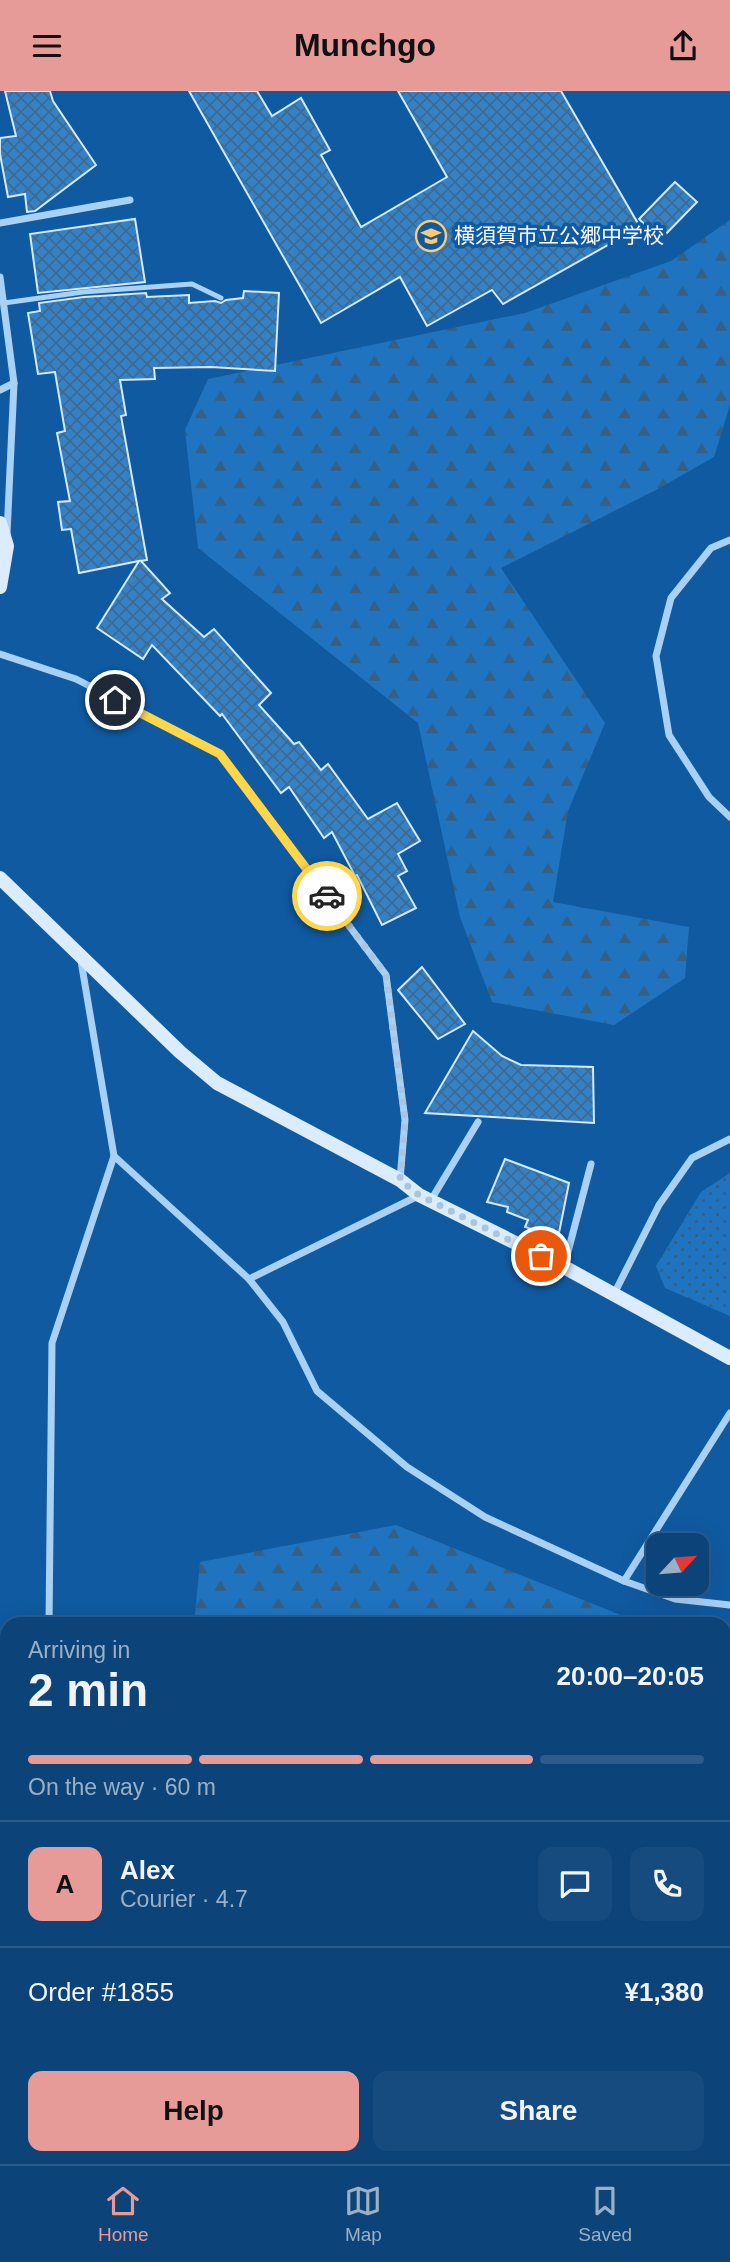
<!DOCTYPE html>
<html lang="en">
<head>
<meta charset="utf-8">
<style>
	body { margin:0; font-family:Helvetica,"Noto Sans JP",sans-serif; background:#154b7e; color:#f1f3f6; height:100vh; display:flex; flex-direction:column; font-size:26px; white-space:nowrap }
	* { box-sizing:border-box; margin:0 }
	p { font-size:23px; color:#9ab0c6 }
	.icon { flex:none; width:38px; height:38px; fill:none; stroke:currentColor; stroke-width:2; stroke-linecap:round; stroke-linejoin:round }
	.map { position:relative; flex:1; overflow:hidden }
	.drawer { position:absolute; left:0px; top:1526px; width:732px; height:548px; display:flex; flex-direction:column; background:#0c4479; border-radius:21px 21px 0 0; box-shadow:0 7px 28px #0002,0 0 0 2px #2c5c8a }
	.drawer>* { flex:none }
	.needle { width:46px; rotate:64deg }
	.fabs { position:absolute; left:646px; top:1442px; display:grid; gap:14px }
	.fabs a { display:grid; place-items:center; width:63px; height:63px; border-radius:14px; background:#0c4479; box-shadow:0 7px 28px #0002,0 0 0 2px #2c5c8a; font-size:35px }
	.pin { position:absolute; display:grid; place-items:center; width:60px; height:60px; color:#fff; margin:-30px; border:4px solid #fff; border-radius:50%; box-shadow:0 2px 7px #0007 }
	.courier { position:absolute; display:grid; place-items:center; width:70px; height:70px; margin:-35px; border:5px solid #ffd54a; border-radius:50%; background:#fff; color:#222; box-shadow:0 2px 9px #0007 }
	.summary em { font-style:normal; font-weight:600 }
	.summary div { display:flex; flex-direction:column-reverse }
	.summary { display:flex; align-items:center; justify-content:space-between; height:119px; padding:0 28px }
	h1 { font-size:46px; font-weight:600; line-height:52px }
	.bar { display:grid; grid-template-columns:repeat(4,1fr); gap:10px 7px; align-content:center; height:84px; padding:0 28px }
	.bar i { height:9px; border-radius:5px; background:#2c5c8a }
	.bar .on { background:#e69b98 }
	.bar p { grid-column:span 4 }
	.line { display:flex; align-items:center; gap:18px; padding:0 28px; border-top:2px solid #2c5c8a }
	.line div { flex:1 }
	.round { display:grid; place-items:center; flex:none; width:74px; height:74px; border-radius:14px; background:#154b7e }
	.primary-button { display:flex; gap:14px; margin-top:auto; padding:14px 28px }
	.primary-button a { flex:1; height:80px; border-radius:14px; background:#e69b98; color:#111; font-size:28px; font-weight:600; line-height:80px; text-align:center }
	.primary-button a+a { background:#154b7e; color:#f1f3f6 }
	header { display:flex; justify-content:space-between; align-items:center; height:91px; padding:0 28px; background:#e69b98; color:#111; font-size:32px; font-weight:600 }
	.menu { display:flex; justify-content:space-around; align-items:center; height:98px; border-top:2px solid #2c5c8a; background:#0c4479; font-size:19px; color:#9ab0c6 }
	.menu a { display:grid; justify-items:center; gap:4px }
	.menu .on { color:#e69b98 }
	.map>svg:first-child { display:block }
	.forest { fill:url(#forest-firs) }
	.park { fill:url(#park-dots) }
	.building { fill:url(#building-cross-hatch); stroke:#d2eafe; stroke-width:2 }
	.lines { fill:none; stroke-linecap:round; stroke-linejoin:round }
	.lane { stroke:#a9d1f6; stroke-width:5 }
	.street { stroke:#a9d1f6; stroke-width:7 }
	.secondary { stroke:#daecfe; stroke-width:14 }
	.done { stroke:#abc5de; stroke-width:7; stroke-dasharray:0 12.6 }
	.route { stroke:#ffd54a; stroke-width:9 }
	.labels { text-anchor:middle; stroke-width:7; stroke-linejoin:round; paint-order:stroke }
	.poi-label { font-size:21px; fill:#fff; stroke:#105aa1; text-anchor:start }
</style>
</head>
<body>
<header><svg class="icon" aria-label="menu" viewBox="0 0 24 24"><path d="M4 6h16M4 12h16M4 18h16"/></svg>Munchgo<svg class="icon" aria-label="share" viewBox="0 0 24 24"><path d="M12 15V3M7 8l5-5 5 5M5 13v7h14v-7"/></svg></header>
<div class="map">
<svg width="730" height="2073" viewBox="0 0 730 2073">
	<defs>
		<pattern id="forest-firs" width="22" height="20" patternUnits="userSpaceOnUse" patternTransform="scale(1.75)"><rect width="22" height="20" fill="#1f73bf"/><path d="M5 1l3.5 6h-7zM16 11l3.5 6h-7z" fill="#385e80"/></pattern>
		<pattern id="park-dots" width="8" height="8" patternUnits="userSpaceOnUse" patternTransform="scale(1.75)"><rect width="8" height="8" fill="#1f73bf"/><path d="M2 2h.1M6 6h.1" fill="none" stroke="#385e80" stroke-width="1.8" stroke-linecap="round"/></pattern>
		<pattern id="building-cross-hatch" width="8" height="8" patternUnits="userSpaceOnUse" patternTransform="scale(1.75)"><rect width="8" height="8" fill="#3481c6"/><path d="M0 0l8 8M0 8l8-8" fill="none" stroke="#3f698f"/></pattern>
	</defs>
	<rect width="100%" height="100%" fill="#105aa1"/>
	<!-- forest -->
	<g class="forest">
		<polygon points="730,129 730,314 714,366 656,399 501,477 605,632 568,720 553,811 689,836 685,887 614,934 492,911 460,826 418,632 198,457 185,339 208,288 525,222 671,170"/>
		<polygon points="396,1434 643,1533 194,1533 200,1471"/>
		<polygon points="725,1570 730,1573 730,1904 725,1911"/>
		<polygon points="7,2002 7,2067 690,2067 691,2073 0,2073 0,2015"/>
	</g>
	<!-- park -->
	<polygon class="park" points="730,1082 730,1225 665,1197 656,1175 701,1101"/>
	<!-- building -->
	<g class="building">
		<polygon points="5,0 50,0 53,10 96,74 35,120 27,121 25,103 8,106 0,63 0,47 16,45"/>
		<polygon points="189,0 257,0 272,25 301,7 330,59 321,64 361,136 447,86 398,0 561,0 640,136 503,213 492,199 427,235 400,186 321,232"/>
		<polygon points="675,91 697,111 660,149 639,128"/>
		<polygon points="135,128 145,191 38,202 30,143"/>
		<polygon points="244,200 279,202 275,280 211,276 154,277 155,288 120,289 126,324 121,325 147,469 141,470 170,502 162,508 204,546 214,538 271,602 259,614 294,653 299,651 321,679 328,673 368,728 397,712 420,750 398,763 407,780 398,785 416,817 382,834 357,784 355,785 332,741 324,747 289,696 281,702 222,623 220,625 152,554 143,568 97,537 139,470 79,482 71,438 62,439 58,411 70,410 57,342 65,340 55,281 38,283 28,222 40,220 39,212 84,206 146,202 147,206 189,204 189,212 215,210 221,212 226,209 243,207"/>
		<polygon points="422,876 465,933 438,948 398,899"/>
		<polygon points="473,940 502,965 521,974 593,976 594,1032 425,1022"/>
		<polygon points="505,1068 569,1092 558,1147 525,1136 528,1129 507,1121 508,1116 487,1111"/>
	</g>
	<g class="lines">
		<!-- lane -->
		<polyline class="lane" points="4,212 83,201 192,193 221,207"/>
		<!-- street -->
		<g class="street">
			<polyline points="0,132 130,109"/>
			<polyline points="0,186 14,292 7,443"/>
			<polyline points="0,299 14,292"/>
			<polyline points="730,449 711,457 671,507 656,565 669,644 709,706 730,726"/>
			<polyline points="0,563 76,588 220,663 386,884 405,1029 400,1089"/>
			<polyline points="81,870 114,1065 249,1188 283,1231 317,1300 407,1376 485,1426 624,1490 675,1508 730,1514"/>
			<polyline points="431,1109 478,1031"/>
			<polyline points="564,1176 591,1073"/>
			<polyline points="249,1188 418,1105"/>
			<polyline points="614,1203 659,1114 692,1067 730,1048"/>
			<polyline points="624,1490 730,1322"/>
			<polyline points="49,1533 52,1252 114,1065"/>
		</g>
		<!-- secondary -->
		<g class="secondary">
			<polyline points="0,432 7,455 0,496"/>
			<polyline points="0,787 180,961 217,992 400,1089 419,1104 564,1176 730,1267"/>
		</g>
	</g>
	<g class="lines">
		<!-- done -->
		<polyline class="done" points="327,805 386,884 405,1029 400,1089 419,1104 541,1165"/>
		<!-- route -->
		<polyline class="route" points="115,609 220,663 327,805"/>
	</g>
	<!-- icons -->
	<defs>
		<g id="school-ring" transform="scale(1.575)"><circle r="9.5" fill="#105aa1" stroke="#ffca6d" stroke-width="1.5"/><path d="M0-5L7-2L0 1L-7-2ZM-4 1L0 2.5L4 1V4Q0 6-4 4Z" fill="#ffca6d"/></g>
	</defs>
	<g fill-rule="evenodd">
		<use href="#school-ring" x="431" y="145"/>
	</g>
	<g class="labels">
		<!-- poi labels -->
		<g class="poi-label">
			<text x="454" y="152">横須賀市立公郷中学校</text>
		</g>
	</g>
</svg>
<div class="fabs">
<a><svg class="needle" viewBox="-14 -14 28 28"><path d="M0-13l5 13h-10z" fill="#e53935"/><path d="M0 13l5-13h-10z" fill="#9ab0c6"/></svg></a>
</div>
<div class="pin" style="left:541px;top:1165px;background:#ea580c"><svg class="icon" aria-label="bag" viewBox="0 0 24 24"><path d="M5 8h14l-1 12H6zM9 8a3 3 0 0 1 6 0"/></svg></div>
<div class="pin" style="left:115px;top:609px;background:#1f2937"><svg class="icon" aria-label="home" viewBox="0 0 24 24"><path d="M3 11l9-7 9 7M6 9v11h12V9"/></svg></div>
<div class="courier" style="left:327px;top:805px"><svg class="icon" aria-label="car" viewBox="0 0 24 24"><path d="M5 17H2v-5l4-1 3-4h7l3 4 3 1v5h-3M9 17h6M6 11h13"/><circle cx="7" cy="17" r="2"/><circle cx="17" cy="17" r="2"/></svg></div>
<section class="drawer">
<div class="summary"><div><h1>2 min</h1><p>Arriving in</p></div><em>20:00–20:05</em></div>
<div class="bar"><i class="on"></i><i class="on"></i><i class="on"></i><i></i><p>On the way · 60 m</p></div>
<div class="line" style="height:126px"><b class="round" style="background:#e69b98;color:#111">A</b><div><b>Alex</b><p>Courier · 4.7</p></div><a class="round"><svg class="icon" aria-label="chat" viewBox="0 0 24 24"><path d="M4 5h16v11H9l-5 4z"/></svg></a><a class="round"><svg class="icon" aria-label="phone" viewBox="0 0 24 24"><path d="M5 4h4l2 5-3 2q2 4 5 5l2-3 5 2v4C11 20 4 13 5 4z"/></svg></a></div>
<div class="line" style="height:91px"><div>Order #1855</div><b>¥1,380</b></div>
<div class="primary-button"><a>Help</a><a>Share</a></div>
</section>
</div>
<nav class="menu">
<a class="on"><svg class="icon" aria-label="home" viewBox="0 0 24 24"><path d="M3 11l9-7 9 7M6 9v11h12V9"/></svg>Home</a>
<a><svg class="icon" aria-label="map" viewBox="0 0 24 24"><path d="M3 6l6-2 6 2 6-2v14l-6 2-6-2-6 2zM9 4v14M15 6v14"/></svg>Map</a>
<a><svg class="icon" aria-label="saved" viewBox="0 0 24 24"><path d="M7 4h10v16l-5-4-5 4z"/></svg>Saved</a>
</nav>
</body>
</html>
